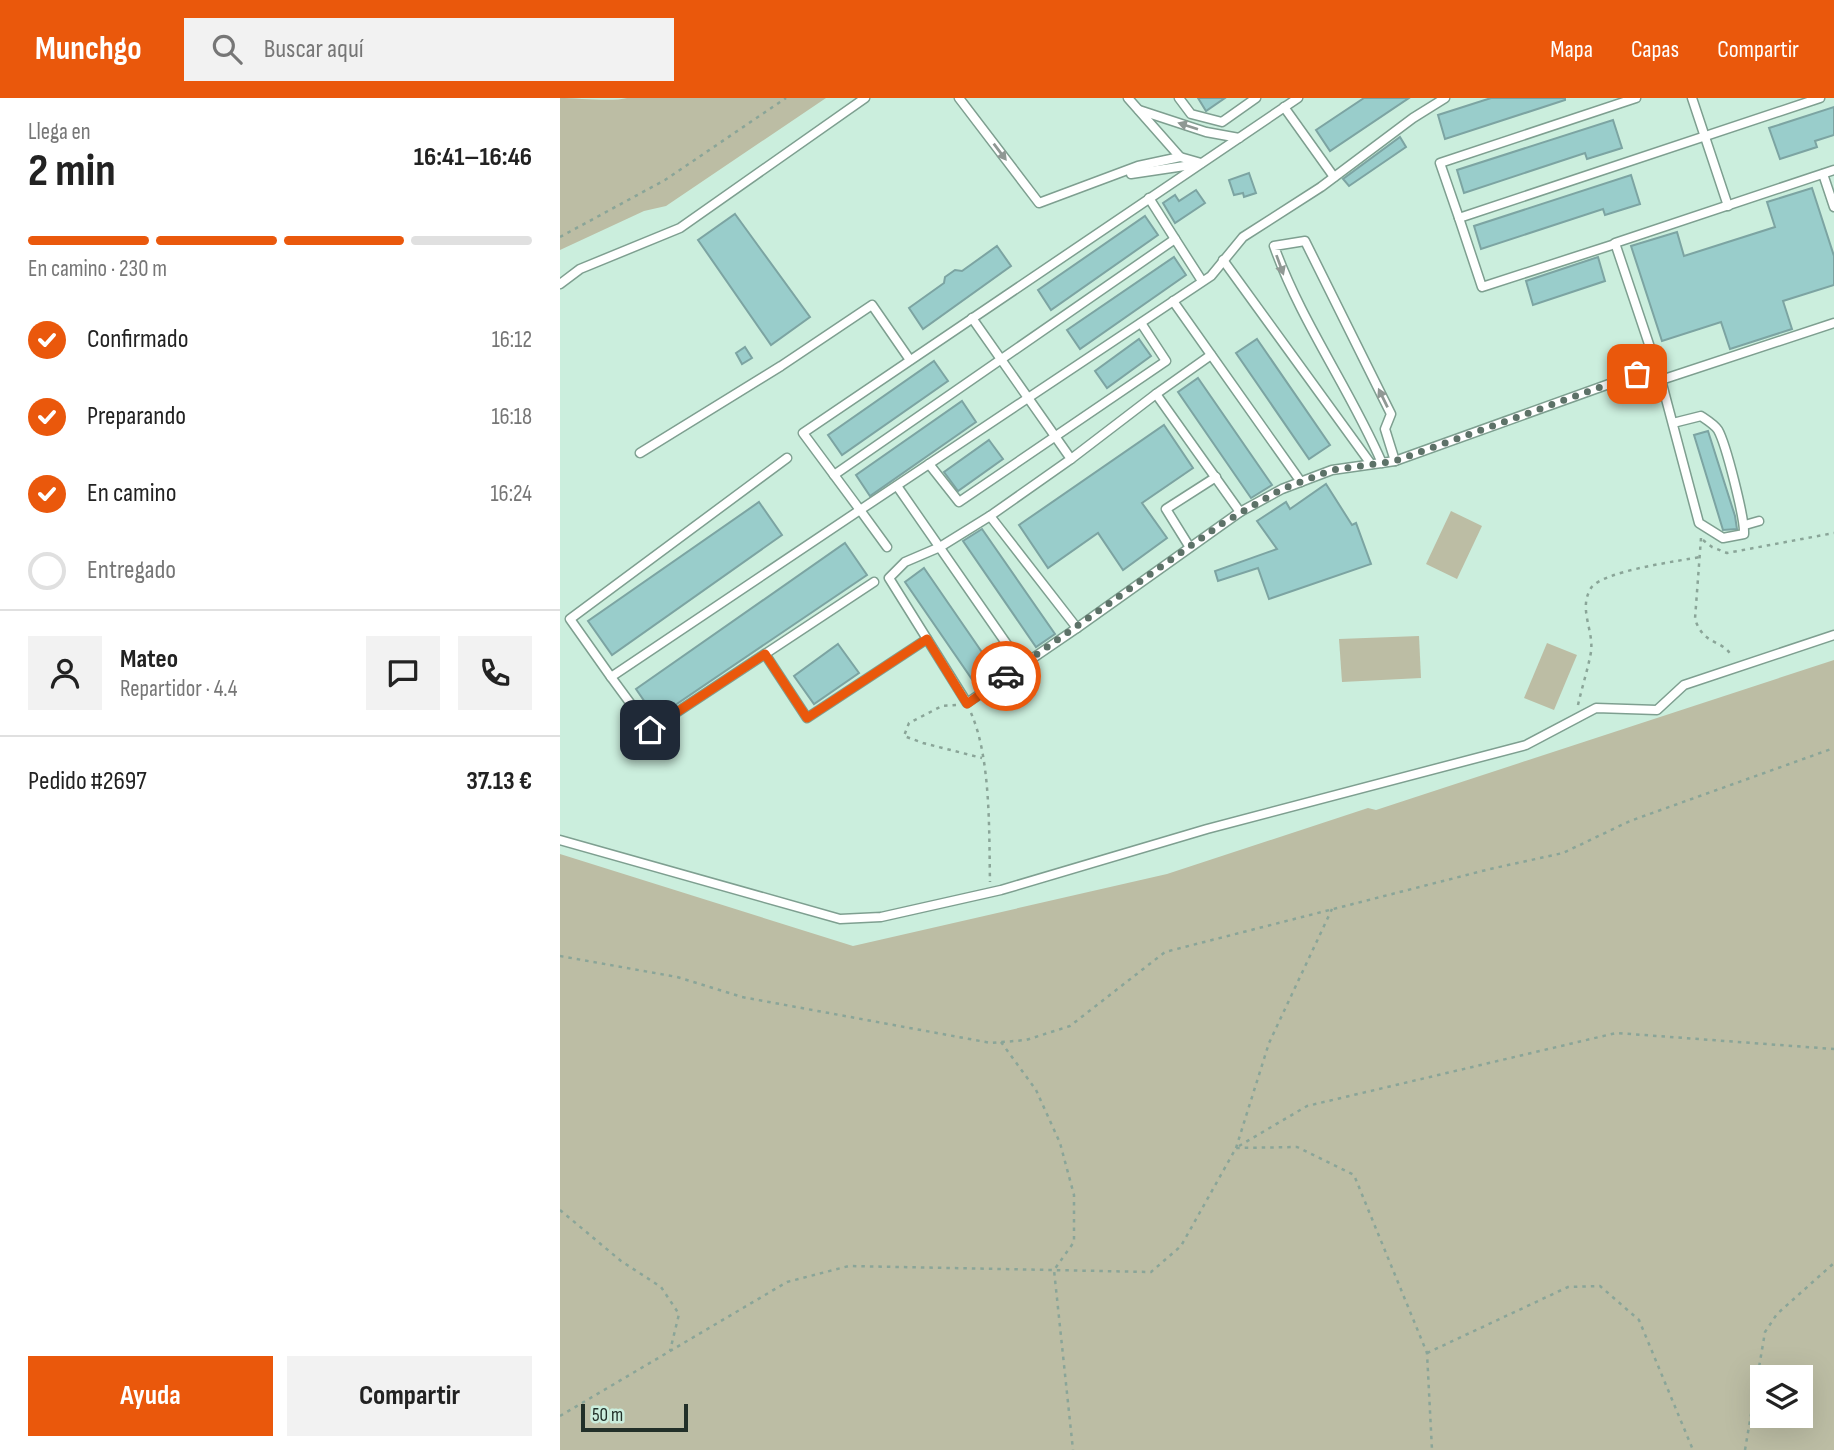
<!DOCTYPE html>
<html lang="es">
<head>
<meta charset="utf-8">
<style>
	body { margin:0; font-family:"Sofia Sans Condensed",sans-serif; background:#f2f2f2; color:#222; height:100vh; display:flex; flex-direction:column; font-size:26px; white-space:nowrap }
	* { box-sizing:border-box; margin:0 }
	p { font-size:23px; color:#767676 }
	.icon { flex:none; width:38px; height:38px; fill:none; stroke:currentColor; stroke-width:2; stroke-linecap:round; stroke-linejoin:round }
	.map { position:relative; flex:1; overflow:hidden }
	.details { display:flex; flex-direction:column; background:#fff; width:560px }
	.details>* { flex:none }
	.tools { position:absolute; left:1190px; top:1267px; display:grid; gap:14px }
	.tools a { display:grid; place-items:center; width:63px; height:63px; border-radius:0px; background:#fff; box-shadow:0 7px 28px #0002; font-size:35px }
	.scale { position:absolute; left:21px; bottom:18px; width:107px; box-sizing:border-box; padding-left:7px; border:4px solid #223029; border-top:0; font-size:19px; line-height:24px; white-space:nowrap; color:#223029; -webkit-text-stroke:5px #cbeedd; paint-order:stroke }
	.pin { position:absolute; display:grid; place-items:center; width:60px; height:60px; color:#fff; margin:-30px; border-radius:14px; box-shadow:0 4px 10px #0006 }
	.courier { position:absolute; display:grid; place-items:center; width:70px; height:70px; margin:-35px; border:5px solid #ea580c; border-radius:50%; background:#fff; color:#222; box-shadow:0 2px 9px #0007 }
	.head em { font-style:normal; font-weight:700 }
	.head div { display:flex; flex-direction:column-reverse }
	.head { display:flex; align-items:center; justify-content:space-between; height:119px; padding:0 28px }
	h1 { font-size:46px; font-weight:700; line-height:52px }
	.bar { display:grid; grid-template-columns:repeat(4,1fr); gap:10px 7px; align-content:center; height:84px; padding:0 28px }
	.bar i { height:9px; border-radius:5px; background:#e0e0e0 }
	.bar .selected { background:#ea580c }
	.bar p { grid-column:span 4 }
	.line { display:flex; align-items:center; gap:18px; padding:0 28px; border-top:2px solid #e0e0e0 }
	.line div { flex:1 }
	.round { display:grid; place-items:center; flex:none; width:74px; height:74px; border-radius:0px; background:#f2f2f2 }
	ol { padding:0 28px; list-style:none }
	li { display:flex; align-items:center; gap:21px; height:77px }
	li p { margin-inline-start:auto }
	li .icon { padding:7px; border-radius:50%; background:#ea580c; color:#fff; stroke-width:4 }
	li:last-child { color:#767676 }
	li i { width:38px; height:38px; border:4px solid #e0e0e0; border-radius:50% }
	.action { display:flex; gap:14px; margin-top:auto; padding:14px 28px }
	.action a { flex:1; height:80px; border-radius:0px; background:#ea580c; color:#fff; font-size:28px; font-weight:700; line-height:80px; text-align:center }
	.action a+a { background:#f2f2f2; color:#222 }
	header { display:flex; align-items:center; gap:42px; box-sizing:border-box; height:98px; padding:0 35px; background:#ea580c; color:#fff }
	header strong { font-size:33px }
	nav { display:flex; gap:38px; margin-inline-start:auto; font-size:24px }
	.search { width:490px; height:63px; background:#f2f2f2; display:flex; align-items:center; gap:18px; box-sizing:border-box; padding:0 24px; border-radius:0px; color:#767676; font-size:26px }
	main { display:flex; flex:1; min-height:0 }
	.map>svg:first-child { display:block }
	.green { fill:#bcbda4; fill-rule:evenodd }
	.building { fill:#99cdcb; stroke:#7ca4a2; stroke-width:2 }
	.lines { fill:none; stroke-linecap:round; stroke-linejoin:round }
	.service-casing { stroke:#7e9f90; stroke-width:11 }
	.path { stroke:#8aa598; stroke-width:2.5; stroke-dasharray:3.5 5; stroke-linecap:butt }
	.service { stroke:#fff; stroke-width:8 }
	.oneway { fill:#909894 }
	.done { stroke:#5d7268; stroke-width:7; stroke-dasharray:0 12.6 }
	.route { stroke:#ea580c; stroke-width:9 }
</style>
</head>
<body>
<header>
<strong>Munchgo</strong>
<div class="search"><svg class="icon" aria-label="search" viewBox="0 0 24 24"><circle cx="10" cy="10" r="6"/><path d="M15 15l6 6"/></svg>Buscar aquí</div>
<nav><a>Mapa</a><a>Capas</a><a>Compartir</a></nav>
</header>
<main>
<section class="details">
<div class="head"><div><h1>2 min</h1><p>Llega en</p></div><em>16:41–16:46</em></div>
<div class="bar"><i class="selected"></i><i class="selected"></i><i class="selected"></i><i></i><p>En camino · 230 m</p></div>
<ol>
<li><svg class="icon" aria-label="check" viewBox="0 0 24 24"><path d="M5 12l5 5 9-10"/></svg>Confirmado<p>16:12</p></li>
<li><svg class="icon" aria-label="check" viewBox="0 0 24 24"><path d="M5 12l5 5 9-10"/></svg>Preparando<p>16:18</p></li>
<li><svg class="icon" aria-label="check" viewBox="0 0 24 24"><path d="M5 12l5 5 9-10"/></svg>En camino<p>16:24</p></li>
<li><i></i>Entregado</li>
</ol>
<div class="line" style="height:126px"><a class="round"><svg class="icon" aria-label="person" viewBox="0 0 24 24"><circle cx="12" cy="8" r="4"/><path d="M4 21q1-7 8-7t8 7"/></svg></a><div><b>Mateo</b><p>Repartidor · 4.4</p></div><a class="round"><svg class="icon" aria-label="chat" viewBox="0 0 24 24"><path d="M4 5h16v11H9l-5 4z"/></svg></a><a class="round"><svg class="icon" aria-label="phone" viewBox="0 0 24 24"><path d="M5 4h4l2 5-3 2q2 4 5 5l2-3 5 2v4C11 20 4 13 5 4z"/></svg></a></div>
<div class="line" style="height:91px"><div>Pedido #2697</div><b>37.13 €</b></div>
<div class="action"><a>Ayuda</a><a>Compartir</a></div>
</section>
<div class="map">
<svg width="1274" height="1352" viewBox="0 0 1274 1352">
	<rect width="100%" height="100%" fill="#cbeedd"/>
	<!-- green -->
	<g class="green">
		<path d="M0 0C17 0 53 4 67 0H266L106 108 84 113 0 152Z"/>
		<polygon points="891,413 922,428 897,481 866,466"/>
		<polygon points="859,538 861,580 782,584 779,541"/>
		<polygon points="987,545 1017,557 994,612 964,600"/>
		<path d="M1274 562V1352H0V756L293 848 607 776 808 710 816 712ZM1202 1279H1241V1318H1202Z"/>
	</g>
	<!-- building -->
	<g class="building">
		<polygon points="638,0 665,0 646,13"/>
		<polygon points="804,0 849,0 770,53 756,32"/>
		<polygon points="931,0 1005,0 1005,2 885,41 878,17"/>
		<polygon points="1274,9 1274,37 1255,43 1257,49 1220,61 1209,30"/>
		<polygon points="1053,22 1062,50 1027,61 1025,55 904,95 897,72"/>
		<polygon points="840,39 846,49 789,88 783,81"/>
		<polygon points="689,75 696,95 684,99 683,95 674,97 669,82"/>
		<polygon points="1071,77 1080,106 1045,117 1043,111 921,151 914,128"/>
		<polygon points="1252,90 1274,158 1274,187 1223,203 1232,231 1170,251 1161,224 1102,243 1071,148 1117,134 1124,158 1215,129 1207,104"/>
		<polygon points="636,92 645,105 615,125 603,105 615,97 619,103"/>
		<polygon points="175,116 250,219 211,247 138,142"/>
		<polygon points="585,118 598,137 491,212 478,192"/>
		<polygon points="437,148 451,168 363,231 349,210 384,185 385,179 395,172 402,173"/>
		<polygon points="614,159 626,177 520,251 507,232"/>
		<polygon points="1038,159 1045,183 973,207 966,183"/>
		<polygon points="579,241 591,258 547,290 535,273"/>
		<polygon points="697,241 770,347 749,361 676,255"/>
		<polygon points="185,249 192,260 182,266 176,255"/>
		<polygon points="374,263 388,283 282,357 268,337"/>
		<polygon points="638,280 712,387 691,400 618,294"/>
		<polygon points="402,303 416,324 310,398 296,377"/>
		<polygon points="604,327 633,370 582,405 607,440 563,472 538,435 488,470 459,427"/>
		<polygon points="1148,333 1175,418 1177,431 1163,432 1134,337"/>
		<polygon points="429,342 443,361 398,393 384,374"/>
		<polygon points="766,386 792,427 796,425 811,466 709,501 698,470 658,483 655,473 717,451 697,423 726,404 730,411"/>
		<polygon points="199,404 222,437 52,557 28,523"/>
		<polygon points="422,431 495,536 476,549 403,443"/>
		<polygon points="285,445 307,477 96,620 76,591"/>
		<polygon points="364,470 437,576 418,590 345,484"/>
		<polygon points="278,546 299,575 254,606 234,578"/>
	</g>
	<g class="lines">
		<!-- service casing -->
		<g class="service-casing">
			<g id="service">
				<polyline points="399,0 479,105 578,68 620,59"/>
				<polyline points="568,0 620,59 641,65"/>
				<polyline points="619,0 631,16 662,24 696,0"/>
				<polyline points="738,0 243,335 300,412 651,178 683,139 761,89 853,20 885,0"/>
				<polyline points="1076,0 880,65 899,120 1260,0"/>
				<polyline points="1132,0 1168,108"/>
				<polyline points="724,9 774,79"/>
				<polyline points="579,12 646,34 679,40"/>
				<polyline points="1274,72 1055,145 1101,282 1274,225"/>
				<polyline points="571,76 638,66"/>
				<polyline points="1263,76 1274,109"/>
				<polyline points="589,100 615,141"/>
				<polyline points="899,120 922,189 1055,146"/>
				<polyline points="663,162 811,366"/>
				<polyline points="0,186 20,171 120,130 305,0"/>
				<polyline points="613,203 741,384"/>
				<path d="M412 220 511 361 430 418 517 530 680 414 722 391 772 372 835 363 1077 276 1101 282 1139 425 1163 440 1184 436C1185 421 1166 346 1158 332 1155 327 1147 322 1141 318L1113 325"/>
				<polyline points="596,296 651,257"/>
				<polyline points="80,355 221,268 312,207 350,262"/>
				<polyline points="511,361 596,296 680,414"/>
				<path d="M822 365C790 291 741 224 714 148L745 143 831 316 825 331 835 363"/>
				<polyline points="369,366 399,404 606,263 581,225"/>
				<polyline points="274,377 615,141 642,183"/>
				<polyline points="337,388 462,568"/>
				<polyline points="430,418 380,449 345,464 329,480 407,605 517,530"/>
				<polyline points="1185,427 1199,423"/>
				<polyline points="629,448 606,411 656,379"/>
				<polyline points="314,484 90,632 51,579 300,412 327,449"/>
				<polyline points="205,556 247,620 367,541"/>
				<polyline points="51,579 10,521 227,360"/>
				<polyline points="0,742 280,821 321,819 441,792 647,731 966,647 1036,610 1097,612 1124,587 1274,537"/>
			</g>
		</g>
		<!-- path -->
		<g class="path">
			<polyline points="0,139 105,82 226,0"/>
			<path d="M1141 440 1135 521C1144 549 1164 541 1172 559"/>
			<polyline points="1143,442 1152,449 1167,455 1274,435"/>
			<polyline points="396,607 382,608 349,625 344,638 363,645 422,660"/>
			<path d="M1018 607C1022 589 1028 571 1031 554 1034 532 1018 511 1031 490 1042 473 1119 463 1140 459"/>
			<path d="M411 615C431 660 429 735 430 784"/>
			<polyline points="0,858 117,879 182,899 431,945 466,942 510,928 605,854 930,771 1003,755 1070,723 1274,650"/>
			<polyline points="441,944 476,992 500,1045 514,1097 514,1144 494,1172 513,1352"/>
			<polyline points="679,1048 747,1008 1056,935 1274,951"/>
			<polyline points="676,1050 709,945 772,811"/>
			<polyline points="0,1112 61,1163 101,1189 119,1216 110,1253"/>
			<polyline points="867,1255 1008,1189 1040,1188 1079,1222 1133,1352"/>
			<polyline points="0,1318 227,1184 289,1168 591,1174 621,1148 676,1050 737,1049 794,1077 867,1255 872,1352"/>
			<polyline points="1185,1352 1205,1234 1217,1216 1274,1165"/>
		</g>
		<!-- service -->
		<use href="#service" class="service"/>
	</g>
	<!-- one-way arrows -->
	<defs><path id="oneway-solid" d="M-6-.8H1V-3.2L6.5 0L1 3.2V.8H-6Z" transform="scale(1.75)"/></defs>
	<g class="oneway">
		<use href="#oneway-solid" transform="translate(628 28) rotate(-162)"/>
		<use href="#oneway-solid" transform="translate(440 54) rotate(53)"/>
		<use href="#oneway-solid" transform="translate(720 167) rotate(70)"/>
		<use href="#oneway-solid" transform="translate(823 300) rotate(-116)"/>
	</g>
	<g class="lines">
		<!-- done -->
		<polyline class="done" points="446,578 663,425 722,391 772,372 835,363 1077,276"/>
		<!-- route -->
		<polyline class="route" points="90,632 205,556 247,620 367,541 407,606 446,578"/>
	</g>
</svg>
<div class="tools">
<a><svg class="icon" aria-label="layers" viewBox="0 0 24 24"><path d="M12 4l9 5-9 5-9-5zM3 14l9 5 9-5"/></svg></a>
</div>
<div class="scale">50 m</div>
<div class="pin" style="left:1077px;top:276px;background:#ea580c"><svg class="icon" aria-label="bag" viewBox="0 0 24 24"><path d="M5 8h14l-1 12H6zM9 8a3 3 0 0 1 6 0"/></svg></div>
<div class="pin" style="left:90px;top:632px;background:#1f2937"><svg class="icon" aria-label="home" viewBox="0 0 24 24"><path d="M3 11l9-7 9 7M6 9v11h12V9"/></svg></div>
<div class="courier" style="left:446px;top:578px"><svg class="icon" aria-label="car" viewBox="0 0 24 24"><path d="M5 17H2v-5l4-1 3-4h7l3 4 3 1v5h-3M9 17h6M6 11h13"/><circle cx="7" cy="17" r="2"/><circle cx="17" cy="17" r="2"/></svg></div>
</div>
</main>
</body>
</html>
